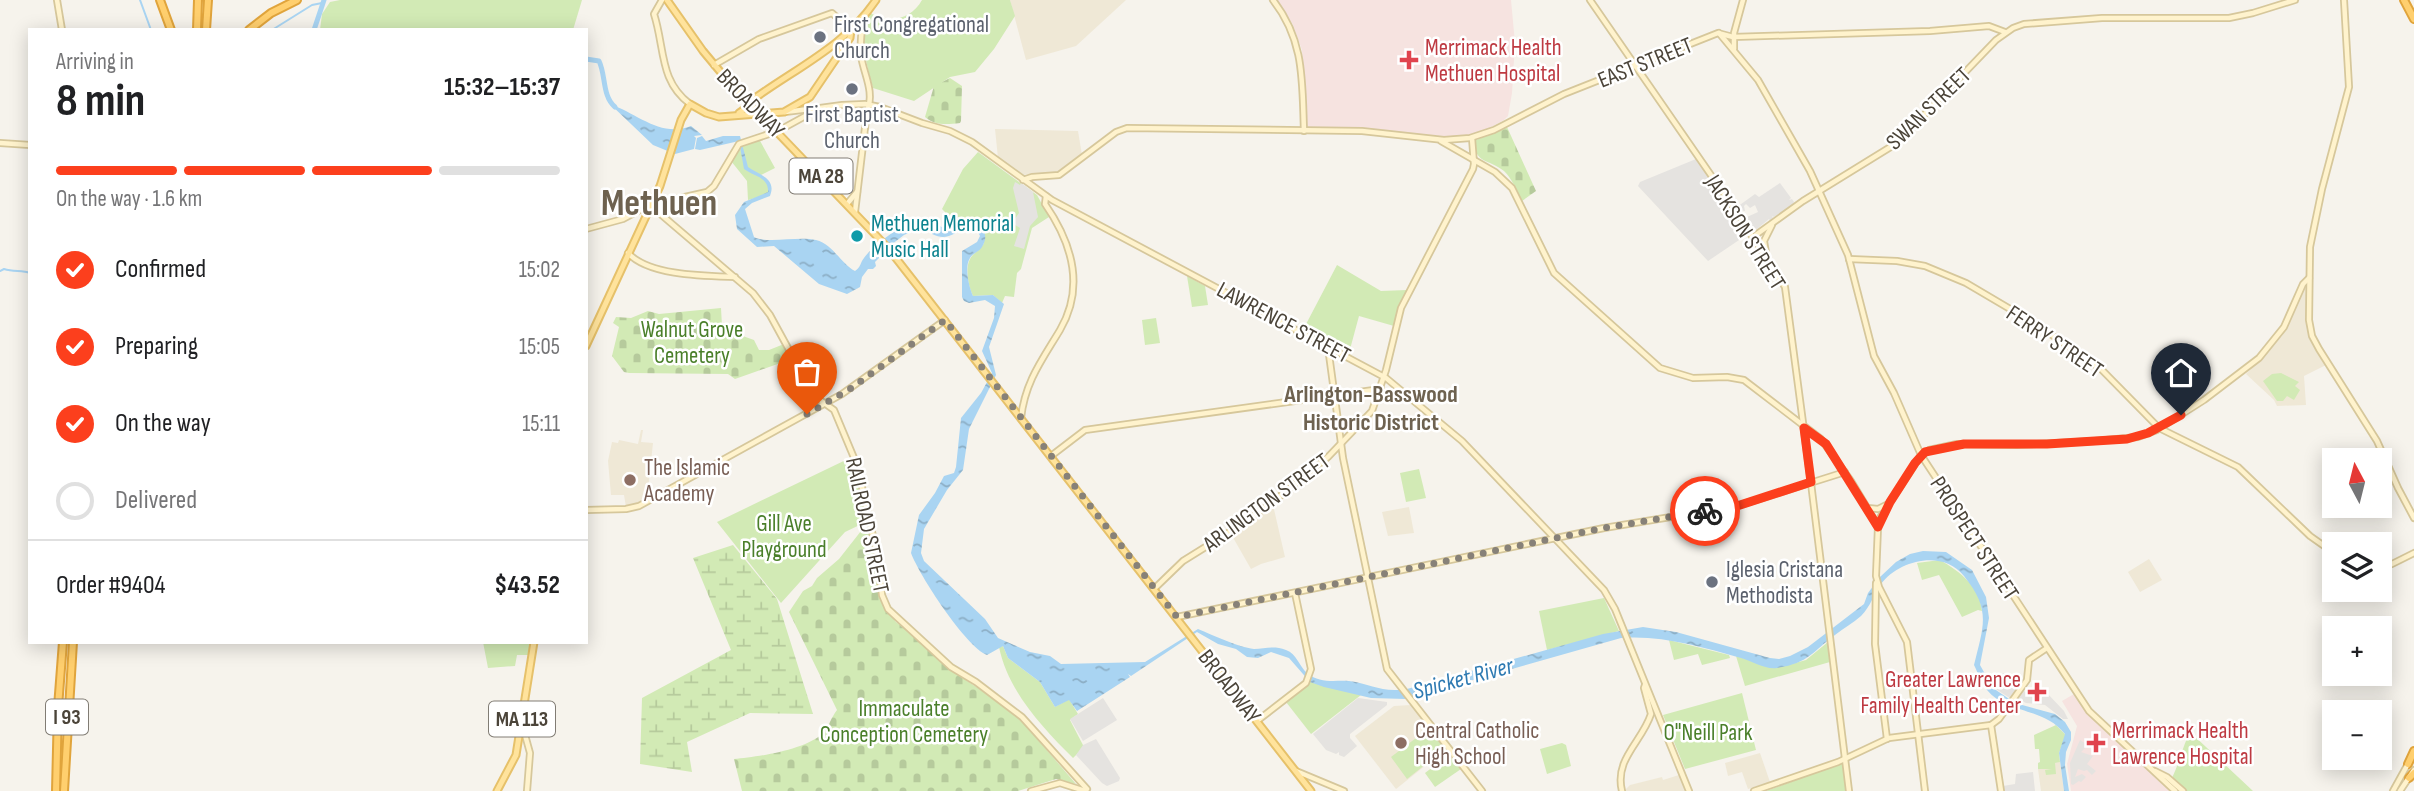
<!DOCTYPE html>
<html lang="en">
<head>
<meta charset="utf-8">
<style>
	body { margin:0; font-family:"Sofia Sans Condensed",sans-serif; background:#f2f2f2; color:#202124; height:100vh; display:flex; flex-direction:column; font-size:26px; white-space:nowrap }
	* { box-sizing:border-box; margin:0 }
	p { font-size:23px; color:#757577 }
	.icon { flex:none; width:38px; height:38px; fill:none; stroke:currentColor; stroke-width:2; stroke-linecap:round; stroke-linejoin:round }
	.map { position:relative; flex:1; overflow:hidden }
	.sheet { position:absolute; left:28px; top:28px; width:560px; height:616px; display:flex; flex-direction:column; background:#fff; border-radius:0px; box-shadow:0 4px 18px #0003 }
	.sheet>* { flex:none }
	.needle { width:46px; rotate:353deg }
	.buttons { position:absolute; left:2322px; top:448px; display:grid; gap:14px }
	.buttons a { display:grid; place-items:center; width:70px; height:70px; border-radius:0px; background:#fff; box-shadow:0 4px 18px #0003; font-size:35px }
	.pin { position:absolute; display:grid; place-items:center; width:60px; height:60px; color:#fff; margin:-72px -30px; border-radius:50% 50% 50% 0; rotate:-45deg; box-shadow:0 0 7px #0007 }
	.pin .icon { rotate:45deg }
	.courier { position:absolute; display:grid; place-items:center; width:70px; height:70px; margin:-35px; border:5px solid #fc3f1d; border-radius:50%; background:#fff; color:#222; box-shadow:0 2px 9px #0007 }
	.head em { font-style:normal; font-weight:700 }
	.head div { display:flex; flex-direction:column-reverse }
	.head { display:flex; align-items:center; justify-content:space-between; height:119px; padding:0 28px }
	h1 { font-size:46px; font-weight:700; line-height:52px }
	.bar { display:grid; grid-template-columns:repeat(4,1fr); gap:10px 7px; align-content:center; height:84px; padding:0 28px }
	.bar i { height:9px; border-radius:5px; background:#e0e0e0 }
	.bar .on { background:#fc3f1d }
	.bar p { grid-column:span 4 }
	.line { display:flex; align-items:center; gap:18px; padding:0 28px; border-top:2px solid #e0e0e0 }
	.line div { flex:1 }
	ol { padding:0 28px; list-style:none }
	li { display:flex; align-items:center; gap:21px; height:77px }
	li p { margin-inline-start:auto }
	li .icon { padding:7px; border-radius:50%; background:#fc3f1d; color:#fff; stroke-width:4 }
	li:last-child { color:#757577 }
	li i { width:38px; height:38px; border:4px solid #e0e0e0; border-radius:50% }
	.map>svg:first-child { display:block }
	.education { fill:#efe8d6 }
	.medical { fill:#f6e3e0 }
	.wetland { fill:url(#wetland-marsh) }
	.cemetery { fill:url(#cemetery-stones) }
	.green { fill:#d2eab5 }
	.parking { fill:#e5e3e0 }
	.water { fill:url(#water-ripples) }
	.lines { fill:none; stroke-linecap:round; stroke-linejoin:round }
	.stream { stroke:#a9d4f2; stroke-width:2 }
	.river { stroke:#a9d4f2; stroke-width:5 }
	.secondary-casing { stroke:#d6c79b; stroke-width:8 }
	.primary-casing { stroke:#e6c16a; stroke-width:9 }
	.highway-casing { stroke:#e0a43c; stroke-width:10 }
	.secondary { stroke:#fff3cd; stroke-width:4.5 }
	.primary { stroke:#ffe39c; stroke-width:5 }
	.highway { stroke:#ffcf6e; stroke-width:6 }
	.done { stroke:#878178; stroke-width:7; stroke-dasharray:0 12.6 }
	.route { stroke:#fc3f1d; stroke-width:9 }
	.worship-dot { fill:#6b7280; stroke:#fff; stroke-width:2.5 }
	.health-dot { fill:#e0444e; stroke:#fff; stroke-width:2.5 }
	.culture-dot { fill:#0f9aa8; stroke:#fff; stroke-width:2.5 }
	.education-dot { fill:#8d6e63; stroke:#fff; stroke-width:2.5 }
	.labels { text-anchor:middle; stroke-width:5; stroke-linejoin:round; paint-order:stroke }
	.shield { fill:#fff; stroke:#817c74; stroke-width:2 }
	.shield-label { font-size:21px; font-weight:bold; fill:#4b4439 }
	.worship-label { font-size:23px; fill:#5b616d; stroke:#fff; text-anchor:start }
	.health-label { font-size:23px; fill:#be3a42; stroke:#fff; text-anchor:start }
	.street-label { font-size:23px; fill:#4b4439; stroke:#fff }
	.culture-label { font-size:23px; fill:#0d838f; stroke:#fff; text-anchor:start }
	.park-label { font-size:23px; fill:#4a7f2a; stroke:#fff }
	.education-label { font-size:23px; fill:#785e54; stroke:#fff; text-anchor:start }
	.neighbourhood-label { font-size:24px; font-weight:bold; fill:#6e6250; stroke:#fff }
	.water-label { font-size:24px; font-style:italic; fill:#2e7ab2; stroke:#fff }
	.town-label { font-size:37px; font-weight:bold; fill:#6e6250; stroke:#fff }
</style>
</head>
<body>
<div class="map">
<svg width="2414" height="791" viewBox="0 0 2414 791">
	<defs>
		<pattern id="wetland-marsh" width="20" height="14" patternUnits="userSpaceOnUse" patternTransform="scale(1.75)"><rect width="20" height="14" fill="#d2eab5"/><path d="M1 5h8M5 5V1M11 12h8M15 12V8" fill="none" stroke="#b6ca9c"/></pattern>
		<pattern id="cemetery-stones" width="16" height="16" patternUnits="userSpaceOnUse" patternTransform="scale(1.75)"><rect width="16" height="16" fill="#d2eab5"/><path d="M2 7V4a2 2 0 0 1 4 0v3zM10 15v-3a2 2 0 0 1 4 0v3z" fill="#b6ca9c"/></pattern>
		<pattern id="water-ripples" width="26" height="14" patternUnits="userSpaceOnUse" patternTransform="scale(1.75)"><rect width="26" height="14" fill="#a9d4f2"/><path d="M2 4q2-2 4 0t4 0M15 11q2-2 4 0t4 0" fill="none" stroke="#8caec5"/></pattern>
	</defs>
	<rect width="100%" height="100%" fill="#f6f3ec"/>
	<!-- education -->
	<g class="education">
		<polygon points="1010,0 1126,0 1076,46 1026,60"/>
		<polygon points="995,129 1078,131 1082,155 1059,172 1022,175 998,158"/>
		<polygon points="2306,286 2307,327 2313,346 2326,365 2304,376 2306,405 2277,406 2274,400 2246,374 2282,336"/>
		<polygon points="641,430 643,430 641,442 653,443 647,499 626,507 624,495 611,495 608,461 612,442 618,443 619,440 638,444"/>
		<polygon points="1273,505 1285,557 1261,564 1251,569 1231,534"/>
		<polygon points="1409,507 1414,533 1388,536 1382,512"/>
		<polygon points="2149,559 2162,580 2140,592 2128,572"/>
		<polygon points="1411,705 1446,749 1396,789 1355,736 1394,706"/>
		<polygon points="1760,753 1770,782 1748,789 1742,772 1728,776 1725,763"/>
		<polygon points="2060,762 2064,791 2041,791 2038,769 2051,768 2051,763"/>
		<polygon points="1679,775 1686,791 1626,791 1626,789 1630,785 1662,777 1663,780"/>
	</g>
	<!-- medical -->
	<g class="medical">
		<polygon points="1277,0 1511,0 1515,43 1512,93 1508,116 1504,120 1484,131 1457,138 1372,129 1306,129 1302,50 1293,25"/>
		<polygon points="2074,694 2093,719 2170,791 2071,791 2067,764 2077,726 2062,701"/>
	</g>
	<!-- wetland -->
	<polygon class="wetland" points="733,545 777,599 813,714 750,713 687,742 692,772 640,764 642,698 731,650 693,558"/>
	<!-- cemetery -->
	<g class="cemetery">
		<path d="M950 78 962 86 961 121 960 123C945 125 934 125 925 117L934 86Z"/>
		<path d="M1507 127 1536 191 1522 201C1517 192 1512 178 1504 171 1489 159 1475 164 1474 141Z"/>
		<polygon points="721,308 722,326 738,325 740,335 754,340 759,350 769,350 784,344 792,359 735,379 728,374 629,373 624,372 612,356 619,327 613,323 616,317 631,318 648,311 659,314"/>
		<path d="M870 526 882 600 886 609 896 622 924 644 952 671 1014 712 1076 784 1056 779 1018 791H742L734 759C757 757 806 750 823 733 828 728 832 716 837 710L789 612 803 591 812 586 817 578 839 559 861 531Z"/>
	</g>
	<!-- green -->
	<g class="green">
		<polygon points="340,0 582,0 573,30 320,30 322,14 330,2"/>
		<path d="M922 0H1010L1015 16 994 49 975 72 950 77 914 101 873 88C867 64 857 36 870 13 889 24 911 20 922 0Z"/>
		<polygon points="759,139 775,168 761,175 770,184 770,194 748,200 747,181 731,161 740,146"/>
		<path d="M978 152 1037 195 1049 217 1032 228 1021 269 1017 273 1014 297 1005 296 1002 303 993 295 973 296C968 286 964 265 972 256 976 251 981 249 984 243L981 226 971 221 960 220 948 230 945 212 942 209 963 169Z"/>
		<polygon points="1337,265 1381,291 1407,290 1398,309 1394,326 1359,316 1349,353 1304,328"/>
		<polygon points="1187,276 1205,286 1208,305 1192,307"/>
		<polygon points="1156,318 1160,343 1145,345 1142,320"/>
		<polygon points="2281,373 2299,382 2295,386 2300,390 2294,400 2287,396 2283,401 2277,401 2263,381 2272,374"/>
		<polygon points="852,457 868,521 845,532 781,603 717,522"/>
		<polygon points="1419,469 1426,498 1406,502 1400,473"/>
		<path d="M1940 560C1960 572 1980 586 1982 611L1978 610 1962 617 1939 575 1922 580 1917 563Z"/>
		<polygon points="1604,598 1619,631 1547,650 1539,611"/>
		<polygon points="1669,640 1729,655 1730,658 1702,665 1698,654 1674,660"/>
		<polygon points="483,642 531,642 529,655 517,655 515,666 488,668"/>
		<polygon points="1828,642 1830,662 1745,686 1736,656 1776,668 1806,660"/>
		<path d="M1003 646 1008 658 1040 682 1055 707 1069 699 1078 714 1070 720 1084 747 1073 758C1042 727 1008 691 999 647Z"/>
		<polygon points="1310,682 1361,695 1311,734 1286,702"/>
		<polygon points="1742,693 1756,750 1685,769 1663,715"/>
		<polygon points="2056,725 2066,735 2059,753 2060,762 2055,763 2056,774 2046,775 2045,770 2052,769 2038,769 2038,763 2040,762 2039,749 2035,749 2034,735"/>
		<polygon points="1428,729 1445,749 1407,779 1391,757"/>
		<path d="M2190 732 2253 791H2186L2172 778C2180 761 2182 748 2190 732Z"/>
		<polygon points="1562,743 1566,745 1571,766 1547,774 1540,749"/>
		<polygon points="1450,754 1461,769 1435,787 1425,773"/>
		<polygon points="1845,762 1848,791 1765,791 1769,790"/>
	</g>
	<!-- parking -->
	<g class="parking">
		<polygon points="1696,159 1711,181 1715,187 1713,189 1715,188 1726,204 1725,208 1729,207 1738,224 1741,224 1746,232 1745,236 1708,261 1638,186 1640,182"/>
		<polygon points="1015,182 1020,185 1021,183 1033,192 1038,217 1030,226 1024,249 1014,246 1020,228 1012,223 1019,213 1013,188"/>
		<polygon points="1780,183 1791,198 1789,200 1792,199 1794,202 1793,205 1774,217 1772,216 1773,218 1770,221 1769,219 1757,229 1754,228 1747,220 1747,217 1758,212 1755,205 1750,208 1746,204 1744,206 1745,211 1739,210 1737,207 1755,194 1759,197"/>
		<polygon points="2004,673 2020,685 2010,698 1994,688 1990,681"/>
		<polygon points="2024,691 2039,701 2046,692 2064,711 2068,719 2063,719 2045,705 2026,703 2018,699"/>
		<polygon points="1103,698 1117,720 1083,741 1070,719"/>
		<polygon points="1358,698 1387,702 1387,705 1350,734 1350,738 1357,746 1344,757 1339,755 1339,752 1336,754 1326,750 1313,734"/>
		<polygon points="1096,739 1120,778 1119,781 1107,786 1102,783 1076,755 1083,745"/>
		<polygon points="2080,740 2088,745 2081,752 2093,756 2087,764 2096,771 2092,775 2087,770 2084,771 2078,769 2075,777 2082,774 2086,777 2081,782 2079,781 2073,785 2071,784 2070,763"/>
		<polygon points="2033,772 2035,791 2004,791 2003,786 2015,784 2016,774"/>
	</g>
	<!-- water -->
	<g class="water">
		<path d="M610 104C638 114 661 138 691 126L702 135 694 136 696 138 694 149 675 154 653 145Z"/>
		<path d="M702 136 706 141 723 136H740L748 167C759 175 777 178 770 196L752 203 745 209 754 237C767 244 798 236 816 240 833 244 840 263 855 271 861 267 860 263 864 258 873 245 905 221 922 220 931 220 940 226 947 230L960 220C974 222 993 229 982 247 979 252 973 253 970 258 964 267 969 287 973 296L993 295 1004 304 989 347 996 375 969 429 963 470 947 490 924 529 921 553 924 561 985 619 998 638 1030 652 1050 656 1061 664 1145 662 1198 629C1213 635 1238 647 1254 649 1265 649 1273 645 1286 650 1297 654 1299 666 1307 673 1320 684 1334 680 1349 681 1372 684 1381 693 1407 689L1603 634 1643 627 1676 632 1770 658 1779 659 1790 656 1808 647 1864 604 1868 593 1880 577 1896 562 1910 554 1923 551 1946 552 1972 570 1986 597 1989 618 1980 665 1993 688 2015 703 2055 714 2065 722 2071 732V740L2066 752 2065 765 2069 791H2064L2059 753 2065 734C2043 707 2007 714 1987 690 1981 683 1978 673 1974 665 1984 624 1991 610 1964 576 1943 549 1899 560 1881 584 1873 595 1871 606 1861 616 1853 623 1844 628 1835 635 1812 652 1809 663 1777 668 1766 670 1752 661 1741 658 1701 647 1663 635 1621 638L1406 699 1371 698 1324 687 1310 682 1289 658 1271 652 1258 658 1247 657 1236 649 1218 644 1197 632 1131 676 1128 674 1130 677 1077 711 1069 700 1055 707 1040 682 1008 658 1003 646 987 655C966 647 919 575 911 553L919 515 935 493 944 476 954 473 956 467 961 418 981 393 992 373 982 351 994 318 995 306 985 300 969 303 964 301 962 297V251L977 242 980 236 978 232 966 227C954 234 946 241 932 234L933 230 924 226 904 235 879 254V258L875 262 876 266 873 269H868L862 277 860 287 847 294 819 284 774 246 757 247 737 229 735 215 744 202 768 192C769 177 753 176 744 169L739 141 700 150 695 149 697 138Z"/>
	</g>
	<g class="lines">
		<!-- stream -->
		<g class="stream">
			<polyline points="140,0 151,30"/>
			<polyline points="272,30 312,5 322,3"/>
			<path d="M0 271 4 269C14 272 22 270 30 273"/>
		</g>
		<!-- river -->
		<g class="river">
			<polyline points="314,30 324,0"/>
			<path d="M586 59 599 61C606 75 602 96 615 107"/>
		</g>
		<!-- secondary casing -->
		<g class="secondary-casing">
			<g id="secondary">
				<polyline points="57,0 62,30"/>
				<path d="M662 0 654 14C665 48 659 81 690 104"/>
				<path d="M1273 0C1305 41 1302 82 1304 131"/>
				<polyline points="1590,0 1733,207 1785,287 1811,483 1849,791"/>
				<polyline points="2344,0 2349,87 2322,189 2310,247 2309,320 2312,336 2319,349 2377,441 2398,488 2414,518"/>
				<polyline points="1719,33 1758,80 1810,171 1848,255 1874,356 1894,393 1921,455 2089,711 2175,791"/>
				<polyline points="1734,49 1734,33 1743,0"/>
				<polyline points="714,65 759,39 832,13 851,30"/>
				<polyline points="785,112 818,108"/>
				<polyline points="1441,141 1495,172 1512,188 1554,273 1660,368 1693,378 1727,377 1744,380 1821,439 1851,481 1878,526"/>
				<polyline points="0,143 30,145"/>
				<polyline points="1023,180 1032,177 1059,175 1116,132 1127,128 1362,131 1444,140 1470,138 1494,130 1564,94 1718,33 1733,37 1930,31 1989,26 2005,32"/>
				<polyline points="847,204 857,192"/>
				<polyline points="651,206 753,293 770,315 806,381 820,400 834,410 857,465 877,554 882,595 888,609 951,667 976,682 1022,717 1087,789"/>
				<path d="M855 212 867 111C875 92 864 75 861 56 860 43 861 30 865 17"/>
				<polyline points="586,229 623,219 649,205 707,192 714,186 739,144 778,131 820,108 842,105 865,104 880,107 922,123 950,131 972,142 1052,200 1386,378 1462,441 1604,590 1615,609 1689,791"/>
				<polyline points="1753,237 1803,201 1897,143 1996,40 2013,28 2024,24 2102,18 2229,18 2253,13 2295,0"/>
				<path d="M628 253C649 276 706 276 735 277"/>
				<polyline points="1766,253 1764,241 1772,225"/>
				<polyline points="1849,259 1897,261 1925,266 1966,283 2039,326 2102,370 2159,428 2238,467 2310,536 2334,553"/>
				<polyline points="1328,347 1343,458 1387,669 1482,791"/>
				<path d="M1021 418C1025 382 1042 360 1060 330 1085 287 1072 243 1045 204L1046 196"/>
				<polyline points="1051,456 1085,430 1381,389"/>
				<polyline points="1868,508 1878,509 1886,505"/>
				<polyline points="586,510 626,509 639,506 842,394 945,320"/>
				<polyline points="2380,566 2392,564 2414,553"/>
				<polyline points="1876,583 1875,644 1887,739"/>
				<polyline points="1154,589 1183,561 1244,523 1288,490 1328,457 1372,411 1386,370 1401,308 1473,169 1474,164 1472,138"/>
				<polyline points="1177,617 1604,528 1737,506 1845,472"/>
				<polyline points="1257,721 1306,683 1311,669 1295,593"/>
				<polyline points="522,724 530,753 527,791"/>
				<polyline points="1991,725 2001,791"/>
				<polyline points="1296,771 1344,791"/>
				<polyline points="2155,771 2167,777 2183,791"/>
				<polyline points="1031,791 1060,783 1085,791"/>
				<path d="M1622 791C1614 759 1642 742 1651 714L1644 688 1645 685"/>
				<polyline points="1754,791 1838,762 1889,738 1991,725 1999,719 2027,680 2029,660 2047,648"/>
				<polyline points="1925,791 1907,642 1879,587 1876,576 1878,527 1881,516 1919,458 1929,450 1957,444 2017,445 2095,441 2138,437 2157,430 2204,400 2259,358 2284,327 2303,284 2309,278"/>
				<polyline points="2393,791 2409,762"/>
				<polyline points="2400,791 2414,770"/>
			</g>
		</g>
		<!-- primary casing -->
		<g class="primary-casing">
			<g id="primary">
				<polyline points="667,0 703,51 728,81 888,248 1311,791"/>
				<path d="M739 113C746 109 749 103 755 98 798 67 845 46 876 0"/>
				<polyline points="586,346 660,186 681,120 690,104 706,113 719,117 784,112 810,97 850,38 851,30"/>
				<polyline points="497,791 516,755 534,642"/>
			</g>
		</g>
		<!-- highway casing -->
		<g class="highway-casing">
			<g id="highway">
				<polyline points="160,0 171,30"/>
				<polyline points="2404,0 2414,19"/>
				<polyline points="197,30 198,0"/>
				<polyline points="206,30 208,0"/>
				<polyline points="249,30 271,13 297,0"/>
				<polyline points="2408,764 2414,751"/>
				<polyline points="2409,778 2414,773"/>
				<polyline points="56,791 58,707 63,642"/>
				<polyline points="64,791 73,642"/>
			</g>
		</g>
		<!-- secondary -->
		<use href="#secondary" class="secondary"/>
		<!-- primary -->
		<use href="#primary" class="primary"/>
		<!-- highway -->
		<use href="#highway" class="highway"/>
	</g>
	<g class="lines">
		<!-- done -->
		<polyline class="done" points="807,414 850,389 945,320 1177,617 1604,528 1705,511"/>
		<!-- route -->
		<polyline class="route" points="1705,511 1737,506 1811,482 1804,428 1826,444 1878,527 1890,502 1915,463 1925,452 1964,444 2047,444 2127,439 2148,433 2181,415"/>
	</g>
	<!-- markers -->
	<g class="worship-dot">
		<circle cx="820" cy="37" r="7"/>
		<circle cx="852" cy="89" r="7"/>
		<circle cx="1712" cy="582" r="7"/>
	</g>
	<g class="health-dot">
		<path d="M1405.5 49.5h7v7h7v7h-7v7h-7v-7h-7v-7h7z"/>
		<path d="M2033.5 681.5h7v7h7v7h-7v7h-7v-7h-7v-7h7z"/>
		<path d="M2092.5 732.5h7v7h7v7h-7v7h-7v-7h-7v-7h7z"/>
	</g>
	<circle class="culture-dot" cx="857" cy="236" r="7"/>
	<g class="education-dot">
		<circle cx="630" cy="480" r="7"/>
		<circle cx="1401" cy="743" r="7"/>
	</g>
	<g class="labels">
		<!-- shield labels -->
		<g class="shield">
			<rect x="789.5" y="158.5" width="63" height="35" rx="5"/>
			<rect x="46" y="699.5" width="42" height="35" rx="5"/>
			<rect x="489" y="701.5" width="66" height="35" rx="5"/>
		</g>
		<g class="shield-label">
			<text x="821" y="183">MA 28</text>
			<text x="67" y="724">I 93</text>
			<text x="522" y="726">MA 113</text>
		</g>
		<!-- worship labels -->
		<g class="worship-label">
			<text x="834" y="32">First Congregational<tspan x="834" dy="26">Church</tspan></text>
			<text x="852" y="122" text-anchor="middle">First Baptist<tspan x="852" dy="26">Church</tspan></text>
			<text x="1726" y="577">Iglesia Cristana<tspan x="1726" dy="26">Methodista</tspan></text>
		</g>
		<!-- health labels -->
		<g class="health-label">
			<text x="1425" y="55">Merrimack Health<tspan x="1425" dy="26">Methuen Hospital</tspan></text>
			<text x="2021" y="687" text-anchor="end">Greater Lawrence<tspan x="2021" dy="26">Family Health Center</tspan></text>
			<text x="2112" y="738">Merrimack Health<tspan x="2112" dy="26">Lawrence Hospital</tspan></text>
		</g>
		<!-- street labels -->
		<g class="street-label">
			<text transform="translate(1645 62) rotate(-22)" y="8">EAST STREET</text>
			<text transform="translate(751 103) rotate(46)" y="8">BROADWAY</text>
			<text transform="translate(1928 108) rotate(-44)" y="8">SWAN STREET</text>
			<text transform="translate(1746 232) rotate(58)" y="8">JACKSON STREET</text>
			<text transform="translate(1284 322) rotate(28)" y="8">LAWRENCE STREET</text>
			<text transform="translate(2055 341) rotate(34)" y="8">FERRY STREET</text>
			<text transform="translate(1266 502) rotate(-36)" y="8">ARLINGTON STREET</text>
			<text transform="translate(868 525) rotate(78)" y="8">RAILROAD STREET</text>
			<text transform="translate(1975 538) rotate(57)" y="8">PROSPECT STREET</text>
			<text transform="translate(1230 686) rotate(52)" y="8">BROADWAY</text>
		</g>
		<!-- culture labels -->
		<g class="culture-label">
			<text x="871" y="231">Methuen Memorial<tspan x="871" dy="26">Music Hall</tspan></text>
		</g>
		<!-- park labels -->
		<g class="park-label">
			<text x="692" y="337">Walnut Grove<tspan x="692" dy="26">Cemetery</tspan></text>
			<text x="784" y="531">Gill Ave<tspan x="784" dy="26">Playground</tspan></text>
			<text x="904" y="716">Immaculate<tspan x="904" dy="26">Conception Cemetery</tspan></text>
			<text x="1708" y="740">O"Neill Park</text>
		</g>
		<!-- education labels -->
		<g class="education-label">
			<text x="644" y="475">The Islamic<tspan x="644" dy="26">Academy</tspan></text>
			<text x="1415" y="738">Central Catholic<tspan x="1415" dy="26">High School</tspan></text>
		</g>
		<!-- neighbourhood labels -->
		<g class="neighbourhood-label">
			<text x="1371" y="402">Arlington-Basswood<tspan x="1371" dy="28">Historic District</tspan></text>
		</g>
		<!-- water labels -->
		<g class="water-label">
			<text transform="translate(1463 678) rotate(-15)" y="8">Spicket River</text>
		</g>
		<!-- town labels -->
		<g class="town-label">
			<text x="659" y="215">Methuen</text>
		</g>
	</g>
</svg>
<div class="buttons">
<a><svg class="needle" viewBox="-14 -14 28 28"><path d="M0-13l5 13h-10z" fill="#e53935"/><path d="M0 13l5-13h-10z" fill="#757577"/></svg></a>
<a><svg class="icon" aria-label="layers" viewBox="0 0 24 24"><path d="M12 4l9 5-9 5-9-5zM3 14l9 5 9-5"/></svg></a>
<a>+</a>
<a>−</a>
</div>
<div class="pin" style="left:807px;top:414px;background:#ea580c"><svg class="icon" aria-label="bag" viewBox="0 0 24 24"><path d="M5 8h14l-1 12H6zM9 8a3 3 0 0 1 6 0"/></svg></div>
<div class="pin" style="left:2181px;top:415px;background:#1f2937"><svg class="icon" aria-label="home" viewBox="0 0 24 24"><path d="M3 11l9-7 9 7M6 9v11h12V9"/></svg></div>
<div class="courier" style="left:1705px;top:511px"><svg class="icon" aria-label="bike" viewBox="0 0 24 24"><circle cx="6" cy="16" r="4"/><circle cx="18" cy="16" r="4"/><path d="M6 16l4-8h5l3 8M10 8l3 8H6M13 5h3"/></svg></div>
<section class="sheet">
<div class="head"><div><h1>8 min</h1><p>Arriving in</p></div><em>15:32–15:37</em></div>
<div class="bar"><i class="on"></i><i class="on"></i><i class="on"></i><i></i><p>On the way · 1.6 km</p></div>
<ol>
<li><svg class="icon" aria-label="check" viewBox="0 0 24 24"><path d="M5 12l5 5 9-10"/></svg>Confirmed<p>15:02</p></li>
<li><svg class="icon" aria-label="check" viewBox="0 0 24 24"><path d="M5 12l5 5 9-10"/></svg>Preparing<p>15:05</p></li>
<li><svg class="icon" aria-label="check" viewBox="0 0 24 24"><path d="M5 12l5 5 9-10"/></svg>On the way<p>15:11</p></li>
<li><i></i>Delivered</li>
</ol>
<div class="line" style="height:91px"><div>Order #9404</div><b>$43.52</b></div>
</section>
</div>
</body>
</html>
